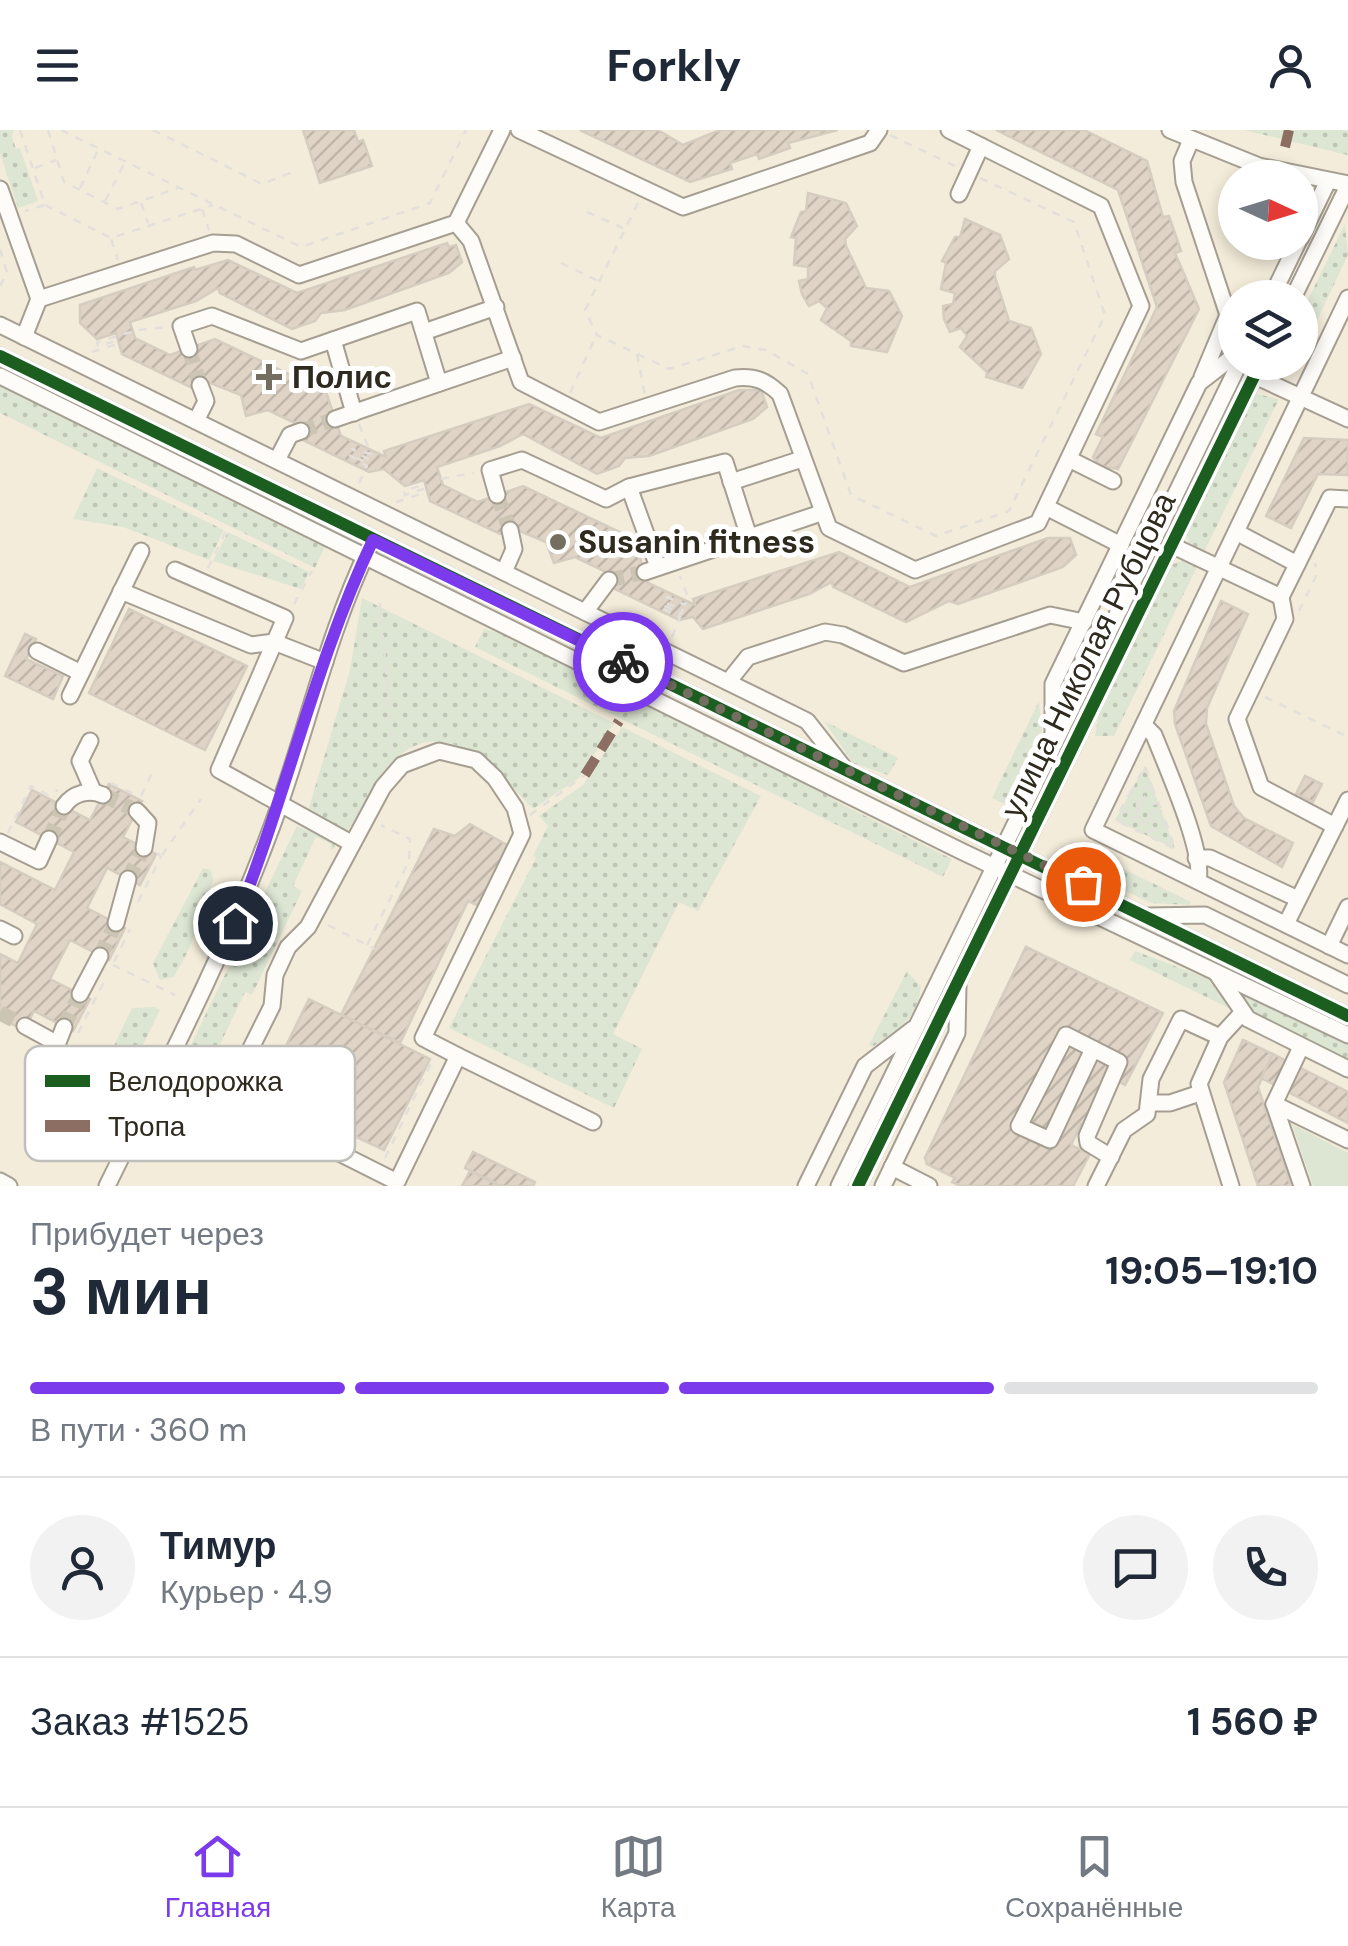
<!DOCTYPE html>
<html lang="ru">
<head>
<meta charset="utf-8">
<style>
	body { margin:0; font-family:"DM Sans",sans-serif; background:#f2f2f3; color:#1f2937; height:100vh; display:flex; flex-direction:column; font-size:38px; white-space:nowrap }
	* { box-sizing:border-box; margin:0 }
	p { font-size:32px; color:#747a83 }
	.icon { flex:none; width:55px; height:55px; fill:none; stroke:currentColor; stroke-width:2; stroke-linecap:round; stroke-linejoin:round }
	.map { position:relative; height:1056px; overflow:hidden }
	.drawer { display:flex; flex-direction:column; background:#fff; flex:1 }
	.drawer>* { flex:none }
	.needle { width:65px; rotate:94deg }
	.tools { position:absolute; left:1218px; top:30px; display:grid; gap:20px }
	.tools a { display:grid; place-items:center; width:100px; height:100px; border-radius:50%; background:#fff; box-shadow:0 5px 15px #0003; font-size:50px }
	.pin { position:absolute; display:grid; place-items:center; width:85px; height:85px; color:#fff; margin:-42px; border:5px solid #fff; border-radius:50%; box-shadow:0 2px 10px #0007 }
	.courier { position:absolute; display:grid; place-items:center; width:100px; height:100px; margin:-50px; border:8px solid #7c3aed; border-radius:50%; background:#fff; color:#222; box-shadow:0 2px 12px #0007 }
	.overview em { font-style:normal; font-weight:700 }
	.overview div { display:flex; flex-direction:column-reverse }
	.overview { display:flex; align-items:center; justify-content:space-between; height:170px; padding:0 30px }
	h1 { font-size:65px; font-weight:700; line-height:75px }
	.bar { display:grid; grid-template-columns:repeat(4,1fr); gap:15px 10px; align-content:center; height:120px; padding:0 30px }
	.bar i { height:12px; border-radius:8px; background:#e0e1e3 }
	.bar .selected { background:#7c3aed }
	.bar p { grid-column:span 4 }
	.line { display:flex; align-items:center; gap:25px; padding:0 30px; border-top:2px solid #e0e1e3 }
	.line div { flex:1 }
	.round { display:grid; place-items:center; flex:none; width:105px; height:105px; border-radius:52px; background:#f2f2f3 }
	header { display:flex; justify-content:space-between; align-items:center; height:130px; padding:0 30px; background:#fff; font-size:45px; font-weight:700 }
	.tabs { display:flex; justify-content:space-around; align-items:center; height:140px; border-top:2px solid #e0e1e3; background:#fff; font-size:28px; color:#747a83 }
	.tabs a { display:grid; justify-items:center; gap:5px }
	.tabs .selected { color:#7c3aed }
	.map>svg:first-child { display:block }
	.grass { fill:url(#grass-dots) }
	.park { fill:#dde6d3 }
	.building { fill:url(#building-hatch); stroke:#d6cdc1; stroke-width:2.5 }
	.lines { fill:none; stroke-linecap:round; stroke-linejoin:round }
	.minor-tunnel { stroke:#cdc5b4; stroke-width:15; stroke-dasharray:15 8; stroke-linecap:butt }
	.minor-casing { stroke:#a59e91; stroke-width:19 }
	.path { stroke:#e3e0db; stroke-width:2.5; stroke-dasharray:8 8; stroke-linecap:butt }
	.minor { stroke:#fdfcf9; stroke-width:15 }
	.quiet { stroke:#8d6e63; stroke-width:10; stroke-dasharray:20 10; stroke-linecap:butt }
	.cycleway-casing { stroke:#fff; stroke-width:19 }
	.cycleway { stroke:#1b5e20; stroke-width:12 }
	.done { stroke:#746e60; stroke-width:10; stroke-dasharray:0 18 }
	.route { stroke:#7c3aed; stroke-width:12 }
	.poi-dot { fill:#746e60; stroke:#fff; stroke-width:4 }
	.labels { text-anchor:middle; stroke-width:10; stroke-linejoin:round; paint-order:stroke }
	.poi-label { font-size:32px; font-weight:bold; fill:#2f2a1e; stroke:#fff; text-anchor:start }
	.street-label { font-size:32px; fill:#2f2a1e; stroke:#fff }
	.key { fill:#fff; stroke:#c1bfbc; stroke-width:2.5 }
	.key-label { font-size:28px; fill:#2f2a1e }
</style>
</head>
<body>
<header><svg class="icon" aria-label="menu" viewBox="0 0 24 24"><path d="M4 6h16M4 12h16M4 18h16"/></svg>Forkly<svg class="icon" aria-label="person" viewBox="0 0 24 24"><circle cx="12" cy="8" r="4"/><path d="M4 21q1-7 8-7t8 7"/></svg></header>
<div class="map">
<svg width="1348" height="1056" viewBox="0 0 1348 1056">
	<defs>
		<pattern id="grass-dots" width="8" height="8" patternUnits="userSpaceOnUse" patternTransform="scale(2.5)"><rect width="8" height="8" fill="#dde6d3"/><path d="M2 2h.1M6 6h.1" fill="none" stroke="#bec5b5" stroke-width="1.8" stroke-linecap="round"/></pattern>
		<pattern id="building-hatch" width="6" height="6" patternUnits="userSpaceOnUse" patternTransform="scale(2.5)"><rect width="6" height="6" fill="#dfd4c5"/><path d="M-1 1l2-2M0 6l6-6M5 7l2-2" fill="none" stroke="#c0b6a9"/></pattern>
	</defs>
	<rect width="100%" height="100%" fill="#f4ecda"/>
	<!-- grass -->
	<g class="grass">
		<polygon points="0,0 14,0 12,7 16,19 20,18 38,71 18,78 0,23"/>
		<polygon points="1244,0 1348,0 1348,25"/>
		<polygon points="1345,94 1348,125 1300,226 1300,186"/>
		<polygon points="0,254 326,414 315,438 0,283"/>
		<polygon points="1253,263 1279,269 1203,424 1190,417 1186,401"/>
		<polygon points="97,338 224,400 209,430 123,397 73,389"/>
		<polygon points="228,402 309,442 301,459 213,431"/>
		<polygon points="1184,430 1197,437 1114,606 1095,606 1100,578 1168,436"/>
		<path d="M362 468 614 593 579 648 533 679C495 638 437 572 385 642 371 661 362 684 346 702L308 681 350 540Z"/>
		<polygon points="484,499 513,506 785,640 843,675 952,729 943,747 475,517"/>
		<polygon points="1039,571 1042,605 1009,676 992,668"/>
		<polygon points="824,591 898,628 888,645 853,633"/>
		<polygon points="622,597 761,666 698,781 679,772 613,904 642,919 614,978 449,898 536,728 533,726 548,696 539,686 583,655"/>
		<polygon points="1145,636 1175,719 1115,690"/>
		<polygon points="297,696 333,711 335,718 330,720 331,714 316,707 293,756 302,761 252,865 245,862 215,925 221,929 214,943 222,949 217,955 187,938 185,927"/>
		<polygon points="1071,713 1191,772 1190,775 1151,773 1063,731"/>
		<polygon points="203,738 211,740 213,750 189,819 174,847 160,850 153,833"/>
		<polygon points="1135,821 1207,848 1231,879 1130,830"/>
		<path d="M907 841 921 857C916 890 899 900 872 917L869 915Z"/>
		<polygon points="1241,864 1348,914 1348,930 1259,887"/>
		<polygon points="154,877 160,880 128,945 105,934 132,878"/>
	</g>
	<!-- park -->
	<polygon class="park" points="1292,994 1348,1023 1348,1056 1313,1056"/>
	<!-- building -->
	<g class="building">
		<polygon points="303,0 354,0 358,12 363,10 372,36 320,53"/>
		<polygon points="580,0 658,0 683,15 720,0 838,0 788,13 790,18 759,29 757,24 730,33 732,39 690,52"/>
		<polygon points="996,0 1084,0 1147,31 1163,87 1169,86 1181,121 1175,123 1199,179 1118,339 1101,336 1093,327 1103,307 1096,304 1157,177 1118,60"/>
		<polygon points="808,63 846,73 857,96 845,109 846,116 866,158 889,161 902,186 887,222 851,216 851,211 821,190 827,178 819,171 809,176 802,164 799,151 808,149 808,137 794,135 796,108 791,107 801,82 806,81"/>
		<polygon points="965,89 1000,105 1009,129 995,141 995,147 1009,191 1031,198 1041,224 1022,258 986,247 987,242 960,217 967,206 961,198 950,202 944,189 943,176 953,174 955,163 941,159 946,133 942,131 955,107 960,107"/>
		<polygon points="447,113 449,117 456,115 462,132 449,143 345,180 321,183 315,191 292,199 220,163 218,158 196,171 130,192 135,208 170,225 215,209 326,262 341,306 386,327 384,321 529,274 601,308 739,260 761,260 767,277 753,289 649,326 625,328 619,336 597,344 523,304 500,316 437,337 443,355 478,372 523,356 634,409 648,453 695,475 693,469 839,422 910,457 1048,408 1070,408 1076,425 1063,437 958,474 949,471 906,492 833,457 832,452 809,464 703,499 693,487 679,490 611,457 606,442 575,427 554,433 546,412 515,399 500,404 430,371 424,350 405,356 384,339 369,342 303,310 299,295 268,280 246,286 241,265 208,252 192,258 122,224 116,203 97,209 80,193 80,175 194,137 195,140 228,130 297,163"/>
		<polygon points="1304,308 1348,310 1348,345 1318,344 1291,398 1266,386"/>
		<polygon points="1221,471 1248,484 1207,578 1206,594 1234,676 1244,688 1293,713 1282,737 1211,696 1175,594 1174,581"/>
		<polygon points="129,479 247,536 205,620 89,563"/>
		<polygon points="25,504 36,509 26,529 63,546 53,569 5,546"/>
		<polygon points="1305,646 1322,654 1313,672 1296,664"/>
		<polygon points="109,654 142,671 123,707 156,724 140,755 107,738 87,778 125,798 109,830 70,810 50,849 90,869 73,901 34,881 24,900 0,888 0,824 18,833 37,794 0,774 0,732 55,760 74,722 16,692 32,660 90,690"/>
		<polygon points="470,694 509,716 479,776 468,771 400,913 341,885 434,699 455,706"/>
		<polygon points="1026,817 1147,876 1130,911 1029,862 1010,901 1032,912 1002,974 980,964 959,1007 1060,1056 983,1056 925,1028"/>
		<polygon points="1026,817 1163,883 1125,955 1118,951 1094,1001 1081,994 1071,1015 1090,1024 1073,1056 961,1056 952,1052 955,1048 927,1034 925,1028"/>
		<polygon points="309,869 430,929 384,1020 263,963"/>
		<polygon points="1243,910 1273,924 1258,957 1291,1056 1258,1056 1224,952"/>
		<polygon points="1273,924 1348,962 1348,993 1261,948"/>
		<polygon points="473,1022 535,1052 533,1056 501,1056 465,1038"/>
		<polygon points="470,1041 501,1056 462,1056"/>
	</g>
	<g class="lines">
		<!-- minor-tunnel -->
		<g class="minor-tunnel">
			<polyline points="189,219 200,255"/>
			<polyline points="301,301 335,289"/>
			<polyline points="497,365 510,400"/>
			<polyline points="609,450 645,442"/>
			<polyline points="103,665 137,681"/>
			<polyline points="49,709 64,676"/>
			<polyline points="128,749 144,718"/>
			<polyline points="100,826 116,793"/>
			<polyline points="0,883 25,896"/>
			<polyline points="64,897 80,864"/>
		</g>
		<!-- minor casing -->
		<g class="minor-casing">
			<g id="minor">
				<polyline points="519,0 683,77 870,13 879,0"/>
				<polyline points="1170,0 1259,36 1348,54"/>
				<polyline points="1191,10 1182,31 1184,52 1228,185 1202,247"/>
				<polyline points="0,59 39,169 24,207"/>
				<polyline points="959,64 981,16"/>
				<path d="M456 93 471 111 521 252 599 292 735 248C755 246 765 250 780 264L829 398 915 440 1038 393 1141 176 1101 76 949 0"/>
				<polyline points="1300,109 1328,51"/>
				<polyline points="1271,168 1298,112"/>
				<polyline points="1293,168 1348,56"/>
				<polyline points="1348,168 1093,700 1348,825"/>
				<polyline points="39,169 213,113 236,114 299,145 456,93 502,0"/>
				<polyline points="0,195 807,591 844,638"/>
				<polyline points="424,202 496,177"/>
				<polyline points="333,210 354,283"/>
				<polyline points="189,219 181,196 212,186 301,221 417,181 439,253"/>
				<polyline points="0,226 1348,886"/>
				<polyline points="0,246 961,721 1348,905"/>
				<polyline points="1255,246 1348,289"/>
				<polyline points="335,289 513,228"/>
				<polyline points="196,291 206,271 200,255"/>
				<polyline points="1069,329 1113,351"/>
				<polyline points="277,330 290,305 301,301"/>
				<polyline points="731,352 802,329"/>
				<polyline points="629,357 658,437"/>
				<polyline points="497,365 490,340 522,330 606,369 629,357 725,332 749,407"/>
				<polyline points="1046,377 1121,415"/>
				<polyline points="1238,403 1297,434"/>
				<polyline points="1171,415 1281,467"/>
				<polyline points="175,440 285,488 219,640 351,713"/>
				<polyline points="504,442 514,419 510,400"/>
				<polyline points="645,442 821,383"/>
				<polyline points="121,461 251,515 274,512 325,532"/>
				<polyline points="585,482 609,450"/>
				<polyline points="37,521 81,543"/>
				<polyline points="728,552 748,527 825,502 843,505 904,533 1050,485 1084,492"/>
				<polyline points="70,566 141,421"/>
				<path d="M1145 596 1154 605C1166 636 1205 722 1198 751"/>
				<polyline points="90,611 80,631 93,661"/>
				<polyline points="1053,614 1053,554 1199,253 1235,225"/>
				<path d="M64 676C73 663 89 659 103 665"/>
				<polyline points="137,681 148,693 144,718"/>
				<polyline points="1335,696 1348,670"/>
				<polyline points="0,712 39,731 49,709"/>
				<polyline points="1196,728 1210,728 1298,769"/>
				<polyline points="1149,786 1205,785 1348,855"/>
				<polyline points="116,793 128,749"/>
				<polyline points="1286,794 1335,696 1261,657 1237,589 1285,489 1281,467 1330,368 1348,369"/>
				<polyline points="0,799 14,806"/>
				<polyline points="1329,816 1348,777"/>
				<polyline points="1217,844 1248,889 1348,939"/>
				<polyline points="80,864 100,826"/>
				<polyline points="25,896 56,913"/>
				<polyline points="64,897 41,956 43,972 129,1011"/>
				<polyline points="1301,917 1274,974 1302,1056"/>
				<polyline points="1093,919 1050,1010 1019,996 1066,905 1119,932 1087,1006 1088,1013 1111,1027"/>
				<polyline points="458,926 593,992"/>
				<polyline points="166,936 397,1052 458,926 423,908 522,704 515,678 495,648 476,630 439,621 402,635 383,657 308,797 288,817 275,845 272,876 227,966"/>
				<polyline points="1151,973 1170,973 1200,963"/>
				<polyline points="1274,974 1348,1010"/>
				<polyline points="892,1037 929,1056"/>
				<polyline points="0,1051 9,1056"/>
				<path d="M107 1056C164 940 224 825 269 704 305 610 325 509 369 418"/>
				<polyline points="806,1056 865,936 913,899"/>
				<polyline points="839,1056 1240,232"/>
				<polyline points="858,1056 1261,232"/>
				<polyline points="883,1056 957,903 958,856"/>
				<polyline points="1096,1056 1124,1000 1147,984 1151,949 1181,889 1220,907"/>
				<polyline points="1231,1056 1199,954 1220,907 1242,883"/>
			</g>
		</g>
		<!-- path -->
		<g class="path">
			<polyline points="20,0 45,75 25,81"/>
			<polyline points="48,0 64,52 118,79 178,58"/>
			<polyline points="61,0 301,117 430,73 466,0"/>
			<polyline points="153,0 262,54 298,40"/>
			<polyline points="890,5 955,36"/>
			<polyline points="35,38 56,30"/>
			<polyline points="80,58 98,20"/>
			<polyline points="105,71 124,34"/>
			<polyline points="141,73 148,93"/>
			<polyline points="638,73 585,180 597,205 669,239 743,216 766,220 808,244 851,365 936,406 1009,381 1105,185 1074,92 980,48"/>
			<polyline points="45,75 111,108 213,75"/>
			<polyline points="202,79 209,100"/>
			<polyline points="587,82 623,98"/>
			<polyline points="111,109 118,130"/>
			<polyline points="0,119 7,143 0,156"/>
			<polyline points="561,133 598,151"/>
			<polyline points="1300,199 1313,205"/>
			<polyline points="92,222 117,214 116,211 98,216 97,212 138,200 168,197"/>
			<polyline points="637,224 645,265"/>
			<polyline points="570,263 596,206"/>
			<polyline points="359,294 371,324 352,319 369,330 368,333 349,325 367,336 359,353"/>
			<polyline points="441,349 474,343"/>
			<polyline points="396,372 424,363 423,359 405,365 404,361 425,354"/>
			<polyline points="208,438 227,399"/>
			<polyline points="380,473 393,622"/>
			<polyline points="294,474 312,441"/>
			<polyline points="1299,481 1317,444 1315,433"/>
			<polyline points="672,507 680,487 661,478 663,475 681,484 683,480 664,472 667,467 685,475 688,467 680,446"/>
			<polyline points="1265,567 1348,607"/>
			<polyline points="111,653 140,667"/>
			<polygon points="1152,656 1161,680 1120,692 1118,684 1130,663"/>
			<polyline points="1130,663 1145,636 1152,656 1137,679 1139,686 1167,695 1175,719 1144,704"/>
			<polyline points="141,666 152,643"/>
			<polyline points="1137,677 1137,661"/>
			<polyline points="1121,683 1157,673"/>
			<polyline points="530,685 585,645"/>
			<polyline points="1140,688 1150,701"/>
			<polyline points="1121,693 1144,704 1167,695 1161,680"/>
			<polyline points="8,703 31,656 48,665 58,660"/>
			<polyline points="162,725 201,669"/>
			<polyline points="138,772 161,727 157,722"/>
			<polyline points="328,795 375,819"/>
			<polyline points="367,815 409,731 410,709 381,695"/>
			<polyline points="114,832 130,799"/>
			<polyline points="113,835 175,865"/>
			<polyline points="78,903 106,848"/>
			<polyline points="385,1028 434,927"/>
		</g>
		<!-- minor -->
		<use href="#minor" class="minor"/>
		<!-- quiet -->
		<g class="quiet">
			<polyline points="1285,17 1289,0"/>
			<polyline points="585,645 619,591"/>
		</g>
		<!-- cycleway casing -->
		<g class="cycleway-casing">
			<g id="cycleway">
				<polyline points="0,226 1348,886"/>
				<polyline points="858,1056 1261,232"/>
			</g>
		</g>
		<!-- cycleway -->
		<use href="#cycleway" class="cycleway"/>
	</g>
	<g class="lines">
		<!-- done -->
		<polyline class="done" points="623,532 1083,754"/>
		<!-- route -->
		<path class="route" d="M235 793C286 667 315 532 373 410L623 532"/>
	</g>
	<!-- markers -->
	<g class="poi-dot">
		<path d="M264 232h10v10h10v10h-10v10h-10v-10h-10v-10h10z"/>
		<circle cx="558" cy="412" r="10"/>
	</g>
	<g class="labels">
		<!-- poi labels -->
		<g class="poi-label">
			<text x="292" y="258">Полис</text>
			<text x="578" y="423">Susanin fitness</text>
		</g>
		<!-- street labels -->
		<g class="street-label">
			<text transform="translate(1088 525) rotate(-64)" y="11">улица Николая Рубцова</text>
		</g>
	</g>
	<!-- legend -->
	<rect x="25" y="916" width="330" height="115" rx="15" class="key"/>
	<rect x="45" y="945" width="45" height="12" fill="#1b5e20"/>
	<rect x="45" y="990" width="45" height="12" fill="#8d6e63"/>
	<g class="key-label">
		<text x="108" y="961">Велодорожка</text>
		<text x="108" y="1006">Тропа</text>
	</g>
</svg>
<div class="tools">
<a><svg class="needle" viewBox="-14 -14 28 28"><path d="M0-13l5 13h-10z" fill="#e53935"/><path d="M0 13l5-13h-10z" fill="#747a83"/></svg></a>
<a><svg class="icon" aria-label="layers" viewBox="0 0 24 24"><path d="M12 4l9 5-9 5-9-5zM3 14l9 5 9-5"/></svg></a>
</div>
<div class="pin" style="left:1083px;top:754px;background:#ea580c"><svg class="icon" aria-label="bag" viewBox="0 0 24 24"><path d="M5 8h14l-1 12H6zM9 8a3 3 0 0 1 6 0"/></svg></div>
<div class="pin" style="left:235px;top:793px;background:#1f2937"><svg class="icon" aria-label="home" viewBox="0 0 24 24"><path d="M3 11l9-7 9 7M6 9v11h12V9"/></svg></div>
<div class="courier" style="left:623px;top:532px"><svg class="icon" aria-label="bike" viewBox="0 0 24 24"><circle cx="6" cy="16" r="4"/><circle cx="18" cy="16" r="4"/><path d="M6 16l4-8h5l3 8M10 8l3 8H6M13 5h3"/></svg></div>
</div>
<section class="drawer">
<div class="overview"><div><h1>3 мин</h1><p>Прибудет через</p></div><em>19:05–19:10</em></div>
<div class="bar"><i class="selected"></i><i class="selected"></i><i class="selected"></i><i></i><p>В пути · 360 m</p></div>
<div class="line" style="height:180px"><a class="round"><svg class="icon" aria-label="person" viewBox="0 0 24 24"><circle cx="12" cy="8" r="4"/><path d="M4 21q1-7 8-7t8 7"/></svg></a><div><b>Тимур</b><p>Курьер · 4.9</p></div><a class="round"><svg class="icon" aria-label="chat" viewBox="0 0 24 24"><path d="M4 5h16v11H9l-5 4z"/></svg></a><a class="round"><svg class="icon" aria-label="phone" viewBox="0 0 24 24"><path d="M5 4h4l2 5-3 2q2 4 5 5l2-3 5 2v4C11 20 4 13 5 4z"/></svg></a></div>
<div class="line" style="height:130px"><div>Заказ #1525</div><b>1 560 ₽</b></div>
</section>
<nav class="tabs">
<a class="selected"><svg class="icon" aria-label="home" viewBox="0 0 24 24"><path d="M3 11l9-7 9 7M6 9v11h12V9"/></svg>Главная</a>
<a><svg class="icon" aria-label="map" viewBox="0 0 24 24"><path d="M3 6l6-2 6 2 6-2v14l-6 2-6-2-6 2zM9 4v14M15 6v14"/></svg>Карта</a>
<a><svg class="icon" aria-label="saved" viewBox="0 0 24 24"><path d="M7 4h10v16l-5-4-5 4z"/></svg>Сохранённые</a>
</nav>
</body>
</html>
